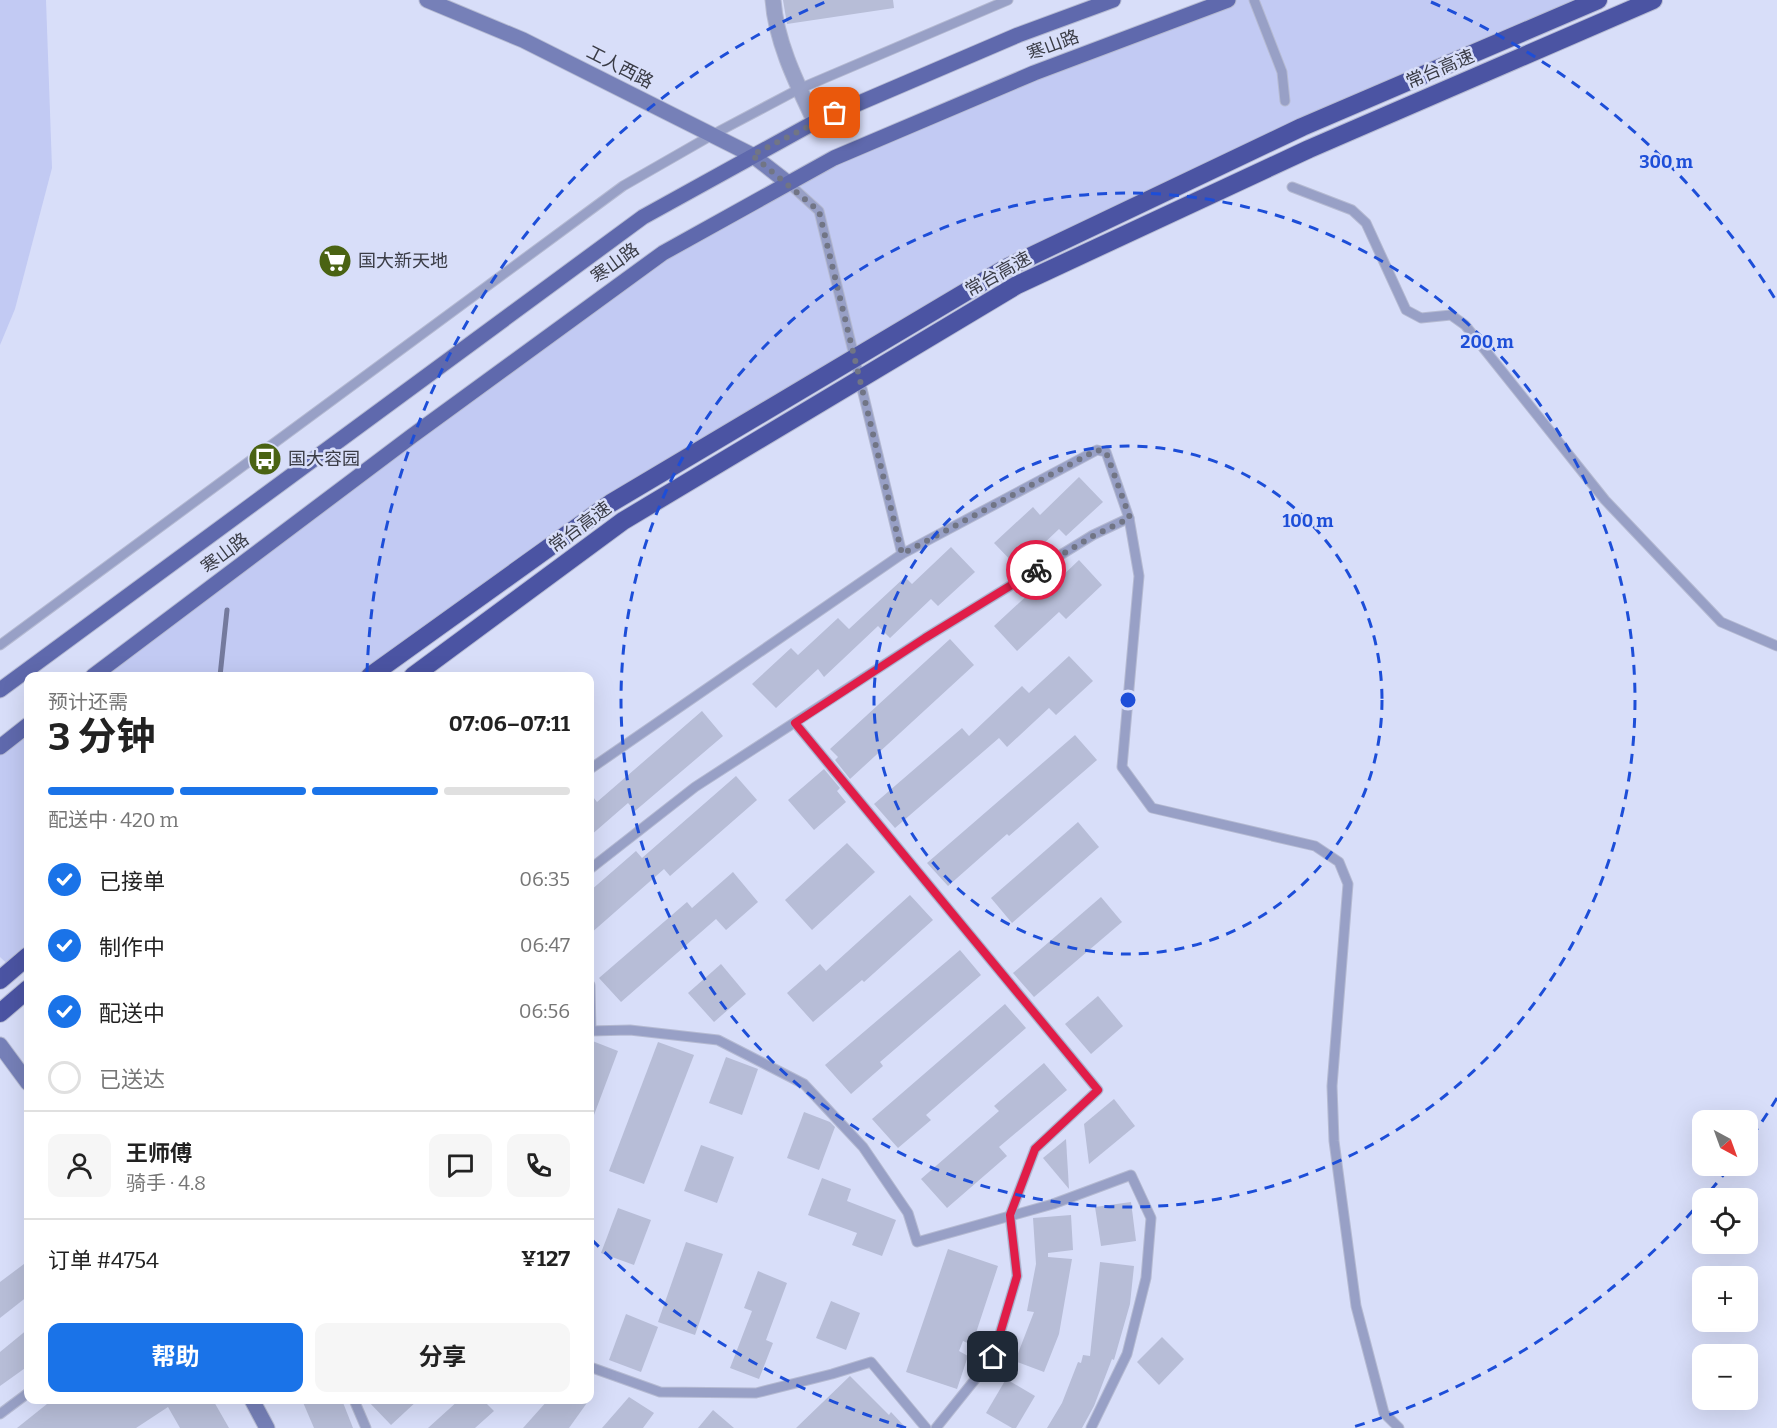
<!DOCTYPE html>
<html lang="zh">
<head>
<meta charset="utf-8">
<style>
	body { margin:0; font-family:Bitter,"Noto Sans SC",serif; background:#f6f6f6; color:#222; height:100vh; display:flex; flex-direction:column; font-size:22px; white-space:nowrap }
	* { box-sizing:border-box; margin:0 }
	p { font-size:20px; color:#767676 }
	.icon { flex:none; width:33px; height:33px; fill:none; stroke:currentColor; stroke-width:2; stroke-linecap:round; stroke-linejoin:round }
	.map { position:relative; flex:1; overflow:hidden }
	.side { position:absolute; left:24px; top:672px; width:570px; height:732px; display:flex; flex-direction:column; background:#fff; border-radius:12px; box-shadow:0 6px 24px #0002 }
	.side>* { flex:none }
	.needle { width:39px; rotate:139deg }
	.buttons { position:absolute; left:1692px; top:1110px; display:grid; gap:12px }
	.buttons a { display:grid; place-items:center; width:66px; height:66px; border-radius:12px; background:#fff; box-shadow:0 6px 24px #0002; font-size:30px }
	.pin { position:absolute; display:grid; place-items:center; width:51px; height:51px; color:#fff; margin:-26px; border-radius:12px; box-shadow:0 3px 9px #0006 }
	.courier { position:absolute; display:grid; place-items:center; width:60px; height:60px; margin:-30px; border:4px solid #e11d48; border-radius:50%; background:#fff; color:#222; box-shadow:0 2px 8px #0007 }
	.summary em { font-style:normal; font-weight:700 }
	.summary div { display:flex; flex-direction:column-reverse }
	.summary { display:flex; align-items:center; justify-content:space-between; height:102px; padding:0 24px }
	h1 { font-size:39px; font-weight:700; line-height:45px }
	.bar { display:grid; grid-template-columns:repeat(4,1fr); gap:9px 6px; align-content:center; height:72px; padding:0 24px }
	.bar i { height:8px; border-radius:4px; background:#e0e0e0 }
	.bar .selected { background:#1a73e8 }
	.bar p { grid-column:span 4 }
	.line { display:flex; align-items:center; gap:15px; padding:0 24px; border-top:2px solid #e0e0e0 }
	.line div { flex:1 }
	.round { display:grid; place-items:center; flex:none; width:63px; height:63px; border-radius:12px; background:#f6f6f6 }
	ol { padding:0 24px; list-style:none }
	li { display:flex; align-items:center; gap:18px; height:66px }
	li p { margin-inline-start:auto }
	li .icon { padding:6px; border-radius:50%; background:#1a73e8; color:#fff; stroke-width:4 }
	li:last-child { color:#767676 }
	li i { width:33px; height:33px; border:3px solid #e0e0e0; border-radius:50% }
	.button { display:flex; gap:12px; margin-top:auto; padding:12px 24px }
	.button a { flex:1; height:69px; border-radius:12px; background:#1a73e8; color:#fff; font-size:24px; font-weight:700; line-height:69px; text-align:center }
	.button a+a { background:#f6f6f6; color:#222 }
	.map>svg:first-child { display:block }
	.green { fill:#c2caf3 }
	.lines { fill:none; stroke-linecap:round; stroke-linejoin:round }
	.stream { stroke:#747a9d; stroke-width:5 }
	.building { fill:#b7bdd7 }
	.lane-casing { stroke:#b5bad2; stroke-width:11 }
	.street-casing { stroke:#b5bad2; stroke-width:17 }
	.secondary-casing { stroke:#b5bad2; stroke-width:17 }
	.primary-casing { stroke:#b5bad2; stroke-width:17 }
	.highway-casing { stroke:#b5bad2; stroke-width:20 }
	.lane { stroke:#98a0c6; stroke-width:9 }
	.street { stroke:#98a0c6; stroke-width:15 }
	.secondary { stroke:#7680b8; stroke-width:15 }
	.primary { stroke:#5f69ad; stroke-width:15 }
	.highway { stroke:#4b54a3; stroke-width:18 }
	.done { stroke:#717585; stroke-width:6; stroke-dasharray:0 10.8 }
	.route { stroke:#e11d48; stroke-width:8 }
	.ring { fill:none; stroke:#1d4ed8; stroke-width:3; stroke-dasharray:10 8 }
	.labels { text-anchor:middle; stroke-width:5; stroke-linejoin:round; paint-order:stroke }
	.street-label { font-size:18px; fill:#3a3c46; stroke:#d8def9 }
	.poi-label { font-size:18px; fill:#3a3c46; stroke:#d8def9; text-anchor:start }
	.centre { fill:#1d4ed8; stroke:#d8def9; stroke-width:3 }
	.ring-label { font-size:18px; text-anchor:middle; font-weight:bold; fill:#1d4ed8; stroke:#d8def9; stroke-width:5; stroke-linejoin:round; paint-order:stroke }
</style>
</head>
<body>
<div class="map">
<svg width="1777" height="1428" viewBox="0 0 1777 1428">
	<rect width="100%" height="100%" fill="#d8def9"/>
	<!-- green -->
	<g class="green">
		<polygon points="0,0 46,0 52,168 15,309 0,345"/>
		<polygon points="1228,0 1598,0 1006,268 611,503 370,676 93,676 663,253 788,183"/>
		<polygon points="28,725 28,956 13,969 0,957 0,747"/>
	</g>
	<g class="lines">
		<!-- stream -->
		<polyline class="stream" points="220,676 227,610"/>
	</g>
	<!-- building -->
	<g class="building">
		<polygon points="783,0 893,0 894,8 787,24"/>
		<polygon points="1079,477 1103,502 1066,536 1059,529 1018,568 994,543 1033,507 1040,515"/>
		<polygon points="951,547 975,572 938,606 931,599 890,638 878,626 824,677 818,669 776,708 752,684 791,648 798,655 838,618 849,629 905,577 912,584"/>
		<polygon points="1079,560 1102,585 1066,619 1059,612 1017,651 994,626 1033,590 1039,598"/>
		<polygon points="950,639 974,665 850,779 835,760 838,757 830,749"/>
		<polygon points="1069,656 1093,681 1056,715 1049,708 1007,747 999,738 895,828 874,804 962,728 969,736 1022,686 1029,693"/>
		<polygon points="702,711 723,736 635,811 628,803 590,836 590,793 597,802"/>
		<polygon points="1075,735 1097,760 1009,836 1007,834 948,886 927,863"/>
		<polygon points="824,769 840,788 837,791 846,802 814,830 788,800"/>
		<polygon points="736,776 757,800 670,876 664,869 590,934 590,891 636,851 642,858"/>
		<polygon points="1078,822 1099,847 1012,923 991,898"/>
		<polygon points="847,843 875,872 812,930 785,900"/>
		<polygon points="733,872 758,902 726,930 716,919 621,1002 599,978 687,902 692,908"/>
		<polygon points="910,895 933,920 864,982 862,980 813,1022 787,993 820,964 826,971"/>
		<polygon points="1101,897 1122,922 1034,997 1013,973"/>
		<polygon points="960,950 981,975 880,1062 883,1066 851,1094 825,1065"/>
		<polygon points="721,964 746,994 714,1022 688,993"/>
		<polygon points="1098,996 1123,1026 1091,1054 1065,1024"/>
		<polygon points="1005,1004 1026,1028 926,1115 931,1120 898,1148 872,1119"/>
		<polygon points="590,1040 618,1051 591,1123 590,1122"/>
		<polygon points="658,1042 694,1055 644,1184 609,1171"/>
		<polygon points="726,1057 758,1069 742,1115 709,1103"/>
		<polygon points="1044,1063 1067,1090 999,1147 1007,1156 947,1208 921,1179 999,1111 994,1106"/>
		<polygon points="1114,1099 1135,1126 1089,1164 1084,1124"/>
		<polygon points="804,1112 830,1122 835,1127 819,1170 787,1158"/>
		<polygon points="1066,1139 1069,1189 1043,1158"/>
		<polygon points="701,1145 734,1157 717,1203 684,1191"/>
		<polygon points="822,1178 851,1189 847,1201 896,1220 882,1256 852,1245 857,1233 808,1215"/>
		<polygon points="1131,1202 1136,1241 1101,1246 1095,1207"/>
		<polygon points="618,1208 651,1220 634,1265 601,1253"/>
		<polygon points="1071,1215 1073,1250 1048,1253 1048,1257 1072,1259 1059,1334 1044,1372 1015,1361 1034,1312 1027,1311 1036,1264 1033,1218"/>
		<polygon points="686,1242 723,1254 695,1335 658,1322"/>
		<polygon points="948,1249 998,1266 972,1345 963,1341 959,1351 968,1356 957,1389 906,1372"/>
		<polygon points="28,1261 28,1296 0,1318 0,1282"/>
		<polygon points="1100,1262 1134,1266 1130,1304 1114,1360 1112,1359 1094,1406 1082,1428 1047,1428 1062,1403 1078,1362 1081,1363 1083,1355 1090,1356"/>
		<polygon points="758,1271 787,1283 766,1340 773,1343 759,1379 730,1368 752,1311 744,1308"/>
		<polygon points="831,1301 860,1313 846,1350 816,1338"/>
		<polygon points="626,1314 658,1327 641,1372 609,1360"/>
		<polygon points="28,1329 28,1366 0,1386 0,1352"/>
		<polygon points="1162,1337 1184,1359 1159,1385 1137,1362"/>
		<polygon points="850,1376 889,1415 891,1412 906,1428 796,1428"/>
		<polygon points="1006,1379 1035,1396 1016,1428 1012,1428 986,1413"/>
		<polygon points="629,1397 654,1413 643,1428 602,1428"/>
		<polygon points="52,1400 213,1400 229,1428 180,1428 168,1407 136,1428 17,1428"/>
		<polygon points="302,1400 342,1400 353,1428 314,1428"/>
		<polygon points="367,1400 418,1400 391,1425"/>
		<polygon points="459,1400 483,1400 494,1411 475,1428 428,1428"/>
		<polygon points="548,1400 589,1400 569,1428 523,1428"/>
		<polygon points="713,1410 734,1428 698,1428"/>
	</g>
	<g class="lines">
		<!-- lane casing -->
		<g class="lane-casing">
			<g id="lane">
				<polyline points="1254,0 1282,72 1285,101"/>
				<polyline points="788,183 819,211 902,554"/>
				<polyline points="1292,187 1352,210 1366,223 1406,310 1421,318 1451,315 1465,325 1605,500 1721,622 1777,646"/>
				<polyline points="0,645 623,186 712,135 799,89 1008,0"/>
				<polyline points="795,723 1098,1090 1035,1149 1010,1215 1017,1276 993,1357 936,1428"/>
				<polyline points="590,769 902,554 1097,450 1106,452 1129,518 1139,576 1122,767 1152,808 1315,846 1339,862 1348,884 1332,1086 1334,1141 1356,1306 1384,1413 1399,1428"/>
				<polyline points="590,869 695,787 925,638 1093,535 1129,518"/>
				<polyline points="590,985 591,1031"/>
				<polyline points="590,1031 630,1030 718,1040 804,1084 863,1147 908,1213 917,1242 1053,1204 1131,1175 1151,1218 1146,1278 1127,1354 1091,1428"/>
				<polyline points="590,1367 660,1392 756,1393 832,1374 871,1362 926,1428"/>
				<polyline points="354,1400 366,1428"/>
				<polyline points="0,1414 28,1393"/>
			</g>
		</g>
		<!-- street casing -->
		<g class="street-casing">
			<path id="street" d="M773 0C776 42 797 84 815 122"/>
		</g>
		<!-- secondary casing -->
		<g class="secondary-casing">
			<g id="secondary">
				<polyline points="427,0 523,40 752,155 788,183"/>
				<polyline points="0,1045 28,1083"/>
				<polyline points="252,1400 267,1428"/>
			</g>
		</g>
		<!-- primary casing -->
		<g class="primary-casing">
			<g id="primary">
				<polyline points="93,676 412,436 663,253 834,158 1034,73 1228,0"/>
				<polyline points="0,690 643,217 815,122 1018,35 1113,0"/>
				<polyline points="0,747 28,725"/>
			</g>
		</g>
		<!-- highway casing -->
		<g class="highway-casing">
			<g id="highway">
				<polyline points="370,676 611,503 1006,268 1302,127 1598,0"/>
				<polyline points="413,676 623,521 1017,285 1309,149 1653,0"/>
				<polyline points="0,980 28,956"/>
				<polyline points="0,1013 28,989"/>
			</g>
		</g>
		<!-- lane -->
		<use href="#lane" class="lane"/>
		<!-- street -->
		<use href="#street" class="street"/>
		<!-- secondary -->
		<use href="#secondary" class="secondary"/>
		<!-- primary -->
		<use href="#primary" class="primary"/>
		<!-- highway -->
		<use href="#highway" class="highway"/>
	</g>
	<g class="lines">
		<!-- done -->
		<polyline class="done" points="835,113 752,155 819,211 902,554 1097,450 1106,452 1130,518 1093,536 1036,570"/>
		<!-- route -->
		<polyline class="route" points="993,1357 1017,1276 1010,1215 1035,1149 1098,1090 795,723 925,638 1036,570"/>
	</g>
	<!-- distance rings -->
	<g class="ring">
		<circle cx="1128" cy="700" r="254"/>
		<circle cx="1128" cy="700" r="507"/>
		<path d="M1777 1098A761 761 0 0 1 1748 1142M1728 1169A761 761 0 0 1 1350 1428M906 1428A761 761 0 0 1 590 1238M367 673A761 761 0 0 1 825 2M1431 2A761 761 0 0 1 1777 302"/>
	</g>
	<!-- icons -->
	<defs>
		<g id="supermarket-disc" transform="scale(1.725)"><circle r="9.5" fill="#4a6313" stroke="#d8def9"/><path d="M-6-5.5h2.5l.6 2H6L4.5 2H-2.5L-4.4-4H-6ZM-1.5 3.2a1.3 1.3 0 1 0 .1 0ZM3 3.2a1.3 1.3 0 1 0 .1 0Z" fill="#fff"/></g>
		<g id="bus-disc" transform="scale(1.725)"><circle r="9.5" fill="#4a6313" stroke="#d8def9"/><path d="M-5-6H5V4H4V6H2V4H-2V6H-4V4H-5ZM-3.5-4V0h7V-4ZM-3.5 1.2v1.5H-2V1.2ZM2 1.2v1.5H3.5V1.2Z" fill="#fff"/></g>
	</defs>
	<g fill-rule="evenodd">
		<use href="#supermarket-disc" x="335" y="261"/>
		<use href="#bus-disc" x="265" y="459"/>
	</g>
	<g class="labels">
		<!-- street labels -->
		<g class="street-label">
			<text transform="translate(1053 45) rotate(-21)" y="6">寒山路</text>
			<text transform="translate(620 67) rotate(27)" y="6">工人西路</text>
			<text transform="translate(1440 69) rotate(-23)" y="6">常台高速</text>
			<text transform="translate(615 263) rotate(-36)" y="6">寒山路</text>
			<text transform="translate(998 274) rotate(-29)" y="6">常台高速</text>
			<text transform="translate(580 527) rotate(-36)" y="6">常台高速</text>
			<text transform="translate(225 553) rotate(-37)" y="6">寒山路</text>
		</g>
		<!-- poi labels -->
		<g class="poi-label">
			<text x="358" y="267">国大新天地</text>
			<text x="288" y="465">国大容园</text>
		</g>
	</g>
	<circle cx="1128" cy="700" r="9" class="centre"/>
	<g class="ring-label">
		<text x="1666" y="168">300 m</text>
		<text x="1487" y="348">200 m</text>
		<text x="1308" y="527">100 m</text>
	</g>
</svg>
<div class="buttons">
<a><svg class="needle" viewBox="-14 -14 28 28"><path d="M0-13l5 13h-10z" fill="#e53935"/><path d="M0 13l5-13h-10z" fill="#767676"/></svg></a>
<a><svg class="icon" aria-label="locate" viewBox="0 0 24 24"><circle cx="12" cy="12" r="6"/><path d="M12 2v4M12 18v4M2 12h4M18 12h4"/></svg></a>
<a>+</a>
<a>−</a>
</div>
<div class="pin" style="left:835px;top:113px;background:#ea580c"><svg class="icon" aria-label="bag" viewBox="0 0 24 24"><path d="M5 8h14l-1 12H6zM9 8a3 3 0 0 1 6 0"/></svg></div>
<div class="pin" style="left:993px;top:1357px;background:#1f2937"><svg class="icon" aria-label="home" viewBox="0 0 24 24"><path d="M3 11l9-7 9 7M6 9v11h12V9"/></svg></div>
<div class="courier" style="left:1036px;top:570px"><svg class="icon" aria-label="bike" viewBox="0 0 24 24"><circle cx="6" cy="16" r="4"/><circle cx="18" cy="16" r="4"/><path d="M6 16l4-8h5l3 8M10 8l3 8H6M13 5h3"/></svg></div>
<section class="side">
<div class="summary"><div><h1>3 分钟</h1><p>预计还需</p></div><em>07:06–07:11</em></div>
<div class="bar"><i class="selected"></i><i class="selected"></i><i class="selected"></i><i></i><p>配送中 · 420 m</p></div>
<ol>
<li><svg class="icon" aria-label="check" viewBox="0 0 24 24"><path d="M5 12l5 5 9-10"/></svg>已接单<p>06:35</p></li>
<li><svg class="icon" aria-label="check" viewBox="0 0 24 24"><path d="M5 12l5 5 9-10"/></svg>制作中<p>06:47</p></li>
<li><svg class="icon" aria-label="check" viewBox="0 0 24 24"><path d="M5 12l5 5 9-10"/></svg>配送中<p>06:56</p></li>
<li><i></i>已送达</li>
</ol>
<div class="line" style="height:108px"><a class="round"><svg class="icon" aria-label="person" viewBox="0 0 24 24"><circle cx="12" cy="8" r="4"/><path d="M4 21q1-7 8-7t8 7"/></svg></a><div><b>王师傅</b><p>骑手 · 4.8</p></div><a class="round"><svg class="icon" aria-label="chat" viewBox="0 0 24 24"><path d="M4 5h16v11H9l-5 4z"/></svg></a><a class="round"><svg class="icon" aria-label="phone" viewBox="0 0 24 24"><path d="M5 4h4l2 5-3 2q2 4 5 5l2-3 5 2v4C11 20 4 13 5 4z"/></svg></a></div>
<div class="line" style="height:78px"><div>订单 #4754</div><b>¥127</b></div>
<div class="button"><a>帮助</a><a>分享</a></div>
</section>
</div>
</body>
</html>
